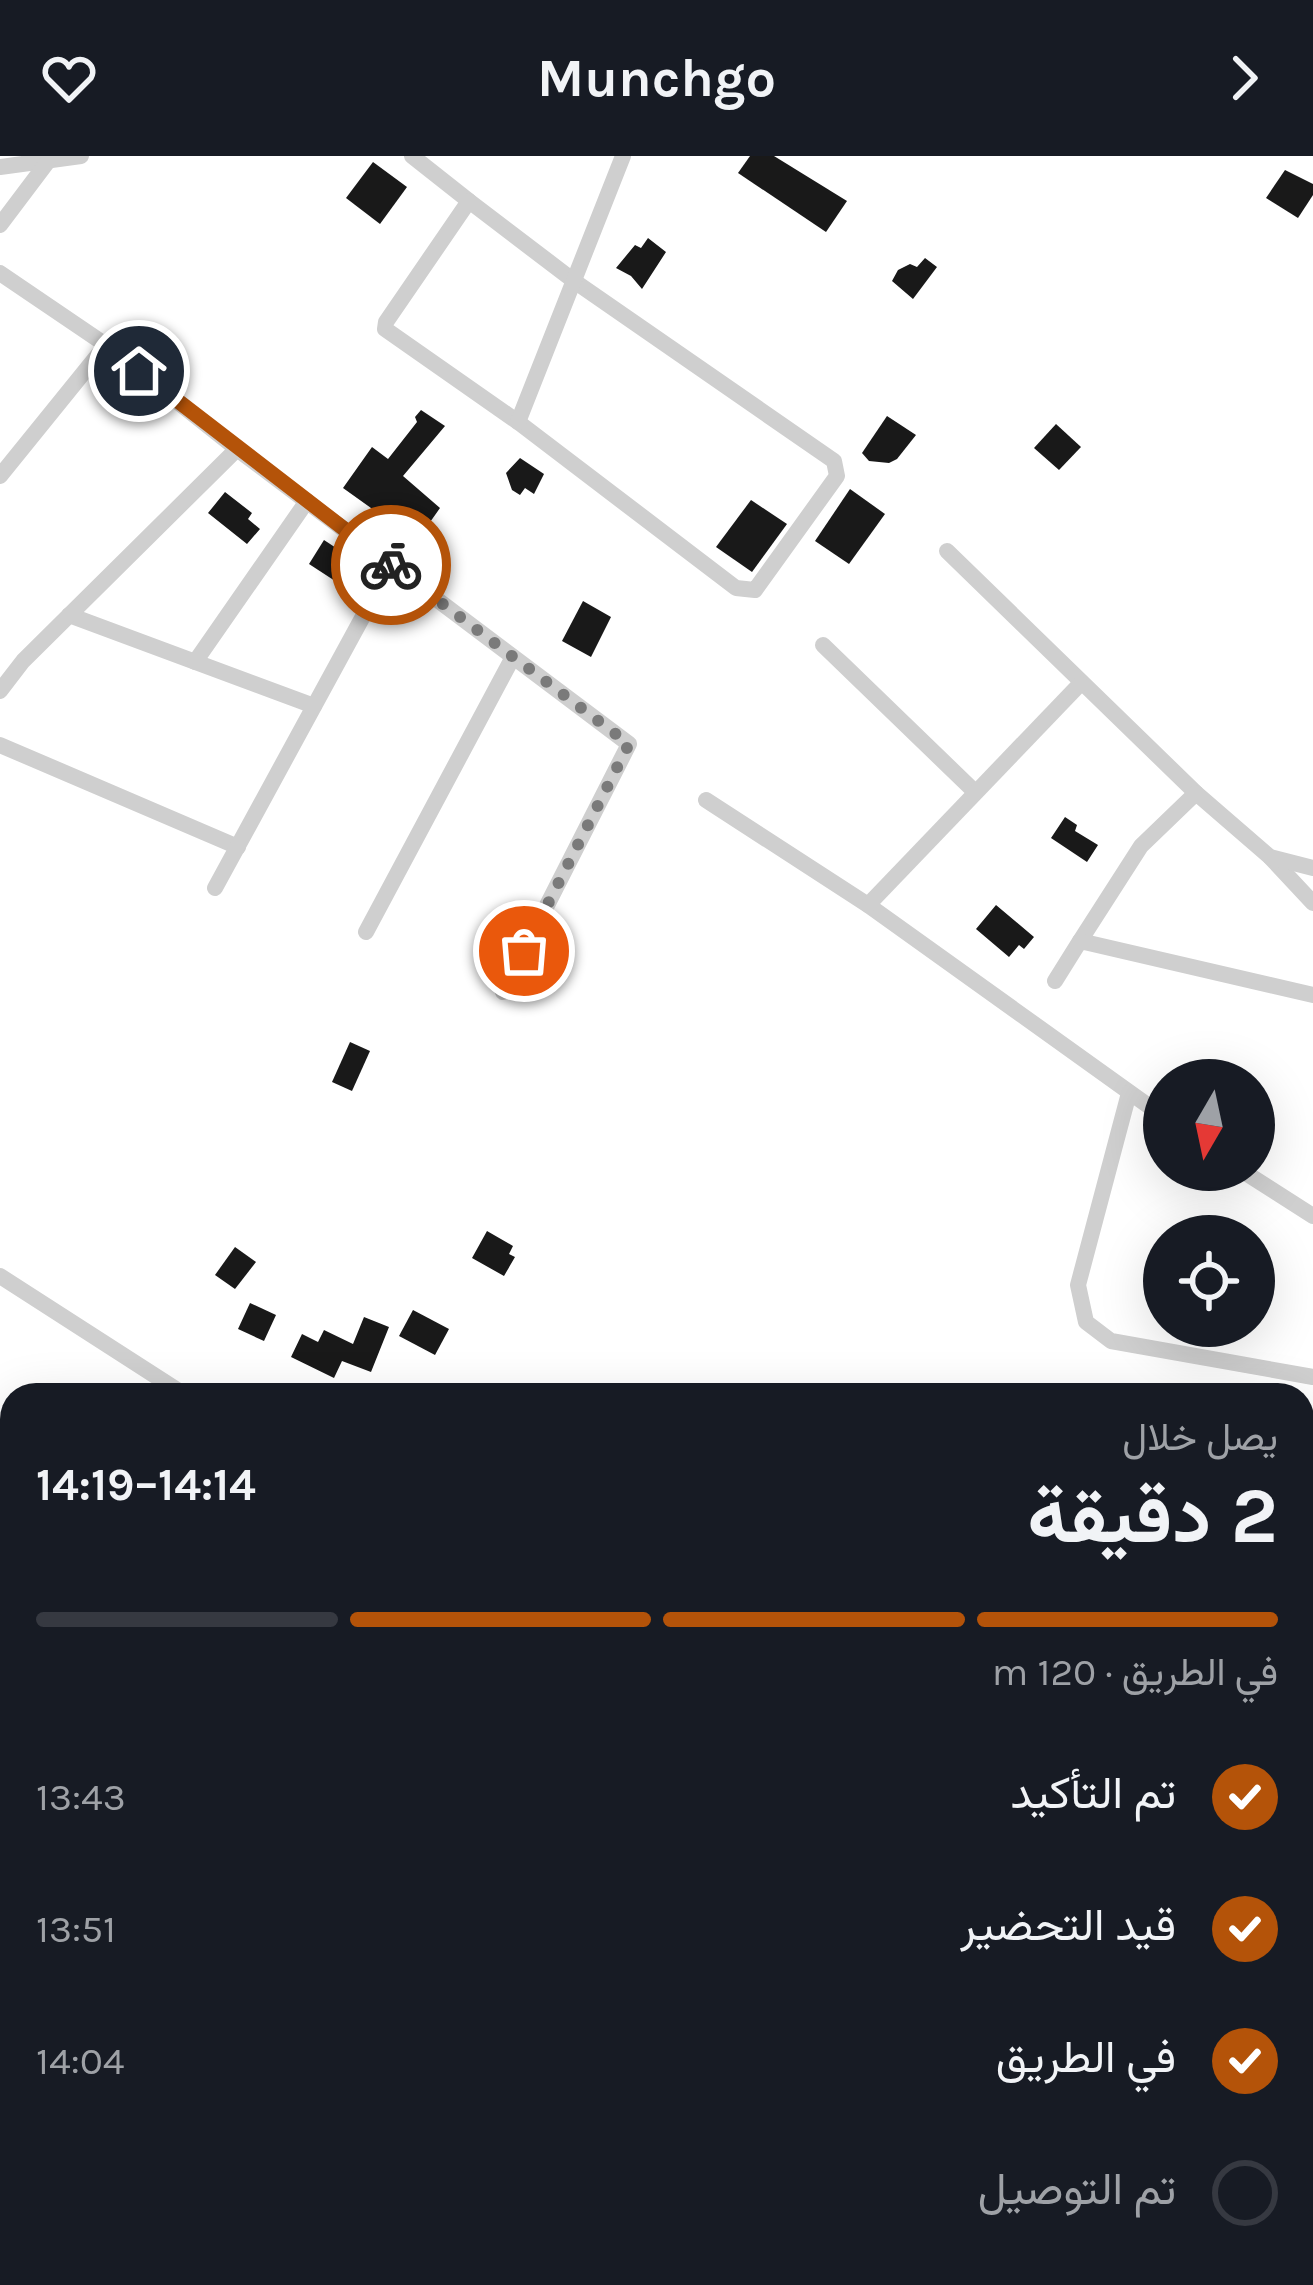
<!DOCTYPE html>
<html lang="ar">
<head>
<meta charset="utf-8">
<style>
	body { margin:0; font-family:Karla,Vazirmatn,sans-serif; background:#20242c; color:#f1f3f6; direction:rtl; height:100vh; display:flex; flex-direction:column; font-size:45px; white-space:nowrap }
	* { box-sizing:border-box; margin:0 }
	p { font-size:39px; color:#9ea1a6 }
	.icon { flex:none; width:66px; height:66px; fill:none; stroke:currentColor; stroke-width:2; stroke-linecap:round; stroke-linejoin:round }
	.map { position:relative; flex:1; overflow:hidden; direction:ltr }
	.drawer { position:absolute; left:0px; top:1227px; width:1314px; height:903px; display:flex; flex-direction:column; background:#171b24; border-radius:36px 36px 0 0; box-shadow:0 12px 48px #0002; direction:rtl }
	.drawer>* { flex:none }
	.needle { width:78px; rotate:189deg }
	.buttons { position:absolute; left:1143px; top:903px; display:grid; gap:24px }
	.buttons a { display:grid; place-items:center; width:132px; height:132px; border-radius:50%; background:#171b24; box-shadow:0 12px 48px #0002; font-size:60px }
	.pin { position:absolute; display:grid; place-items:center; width:102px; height:102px; color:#fff; margin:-51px; border:6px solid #fff; border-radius:50%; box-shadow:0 3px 12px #0007 }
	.courier { position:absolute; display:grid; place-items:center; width:120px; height:120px; margin:-60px; border:9px solid #b45309; border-radius:50%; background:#fff; color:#222; box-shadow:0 3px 15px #0007 }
	.overview em { font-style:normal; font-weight:700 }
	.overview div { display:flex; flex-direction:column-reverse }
	.overview { display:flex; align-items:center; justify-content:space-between; height:204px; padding:0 36px }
	h1 { font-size:78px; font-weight:700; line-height:90px }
	.bar { display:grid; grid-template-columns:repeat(4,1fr); gap:18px 12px; align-content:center; height:144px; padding:0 36px }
	.bar i { height:15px; border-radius:9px; background:#363941 }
	.bar .on { background:#b45309 }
	.bar p { grid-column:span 4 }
	ol { padding:0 36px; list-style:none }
	li { display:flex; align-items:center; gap:36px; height:132px }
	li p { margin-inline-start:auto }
	li .icon { padding:12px; border-radius:50%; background:#b45309; color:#fff; stroke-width:4 }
	li:last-child { color:#9ea1a6 }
	li i { width:66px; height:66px; border:6px solid #363941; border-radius:50% }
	header { display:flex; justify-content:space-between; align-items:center; height:156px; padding:0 36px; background:#171b24; font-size:54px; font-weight:700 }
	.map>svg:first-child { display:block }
	.building { fill:#191919 }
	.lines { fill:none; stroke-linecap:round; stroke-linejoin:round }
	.minor { stroke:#cfcfcf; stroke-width:16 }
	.done { stroke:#7a7a7a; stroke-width:12; stroke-dasharray:0 21.6 }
	.route { stroke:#b45309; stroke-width:15 }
</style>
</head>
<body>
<header><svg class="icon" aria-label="forward" viewBox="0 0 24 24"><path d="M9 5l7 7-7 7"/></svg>Munchgo<svg class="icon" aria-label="heart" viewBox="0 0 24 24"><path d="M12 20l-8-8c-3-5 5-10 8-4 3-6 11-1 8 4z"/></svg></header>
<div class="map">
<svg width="1313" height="2129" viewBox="0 0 1313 2129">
	<rect width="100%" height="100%" fill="#fff"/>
	<!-- building -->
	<g class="building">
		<polygon points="750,0 774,0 847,45 826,76 738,17"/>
		<polygon points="373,6 407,31 380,68 346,42"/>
		<polygon points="1285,14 1313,28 1313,39 1298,62 1266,42"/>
		<polygon points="648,82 666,96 642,133 631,120 616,112 635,89 641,92"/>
		<polygon points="925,102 937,111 913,143 892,125 898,114 910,108 917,111"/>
		<polygon points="421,254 445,270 403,320 440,352 428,369 419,363 407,379 401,375 395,382 381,371 386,368 376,360 378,357 343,332 372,291 388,303 417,266 415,261"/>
		<polygon points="887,260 916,279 897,303 889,307 869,305 862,297"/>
		<polygon points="1056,268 1081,291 1059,314 1034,292"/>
		<polygon points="520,302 544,318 534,338 525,332 520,339 512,334 506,317"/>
		<polygon points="850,333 885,358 849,408 815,385"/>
		<polygon points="225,336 252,357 248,363 260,373 247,388 208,357"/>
		<polygon points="751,344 787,368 752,416 716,391"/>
		<polygon points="324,384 368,413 352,436 309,408"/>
		<polygon points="583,445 611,461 591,501 562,485"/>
		<polygon points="1065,661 1077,669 1075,675 1098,689 1087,706 1051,682"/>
		<polygon points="996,749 1034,781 1024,793 1019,789 1009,801 976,773"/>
		<polygon points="350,886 370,895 352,935 332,926"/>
		<polygon points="487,1075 513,1090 509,1098 515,1101 504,1120 472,1102"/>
		<polygon points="235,1091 256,1106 235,1133 215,1119"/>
		<polygon points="250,1147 276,1159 264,1185 238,1173"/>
		<polygon points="413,1154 449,1173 435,1199 399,1180"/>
		<polygon points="364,1161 389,1171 371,1216 342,1205 334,1222 291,1201 302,1178 318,1186 324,1174 353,1188"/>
	</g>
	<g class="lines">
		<!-- minor -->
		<g class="minor">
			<polyline points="412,0 469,45"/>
			<polyline points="0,11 81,0"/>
			<polygon points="469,45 574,125 834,305 837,320 755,434 736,432 518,266 385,173 386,166"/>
			<polyline points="0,69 49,4"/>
			<polyline points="0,117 106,189 237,293 629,588 503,836"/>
			<polyline points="518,266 623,0"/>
			<polyline points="0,320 106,189"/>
			<polyline points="947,395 1196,637"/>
			<polyline points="69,459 314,550"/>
			<polyline points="823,489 974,635"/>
			<polyline points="195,506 307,345"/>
			<polyline points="0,535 23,505 237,293"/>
			<polyline points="0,589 238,691"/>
			<polyline points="706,644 868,749 1164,961"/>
			<polyline points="1270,701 1313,747"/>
			<polyline points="215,732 391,409"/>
			<polyline points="868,749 1080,528"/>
			<polyline points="366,776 513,501"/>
			<polyline points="1080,785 1141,690 1196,637 1270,701 1313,712"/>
			<polyline points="1055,825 1080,785 1313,839"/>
			<polyline points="1129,937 1078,1129 1086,1166 1111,1185 1313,1221"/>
			<polyline points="1241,1014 1313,1060"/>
			<polyline points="0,1120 185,1239"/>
			<polyline points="0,1588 12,1591"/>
			<polyline points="0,1704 12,1678"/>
			<polyline points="1302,2043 1313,1993"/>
			<polyline points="1175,2118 1251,2129"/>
			<polyline points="797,2129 803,2118"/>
			<polyline points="1014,2129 1025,2118"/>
			<polyline points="1283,2129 1285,2118"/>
		</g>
	</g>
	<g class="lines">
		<!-- done -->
		<polyline class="done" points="391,409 629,588 524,795"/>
		<!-- route -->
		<polyline class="route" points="139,215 391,409"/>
	</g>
</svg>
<div class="buttons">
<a><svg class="needle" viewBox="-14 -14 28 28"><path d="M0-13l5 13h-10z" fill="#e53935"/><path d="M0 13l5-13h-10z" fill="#9ea1a6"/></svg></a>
<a><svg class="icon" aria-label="locate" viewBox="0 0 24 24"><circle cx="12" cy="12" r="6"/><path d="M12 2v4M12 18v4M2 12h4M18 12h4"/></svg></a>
</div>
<div class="pin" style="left:524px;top:795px;background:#ea580c"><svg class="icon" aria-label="bag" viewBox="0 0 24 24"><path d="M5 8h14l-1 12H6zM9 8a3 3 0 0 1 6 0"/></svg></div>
<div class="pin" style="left:139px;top:215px;background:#1f2937"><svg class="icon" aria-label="home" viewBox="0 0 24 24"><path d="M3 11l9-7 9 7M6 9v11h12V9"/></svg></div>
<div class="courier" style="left:391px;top:409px"><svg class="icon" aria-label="bike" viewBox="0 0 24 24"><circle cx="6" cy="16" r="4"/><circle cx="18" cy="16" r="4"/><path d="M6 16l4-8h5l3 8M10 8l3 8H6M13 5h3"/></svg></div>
<section class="drawer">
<div class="overview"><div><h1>2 دقيقة</h1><p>يصل خلال</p></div><em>14:14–14:19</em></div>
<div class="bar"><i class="on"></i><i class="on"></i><i class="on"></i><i></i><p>في الطريق · 120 m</p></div>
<ol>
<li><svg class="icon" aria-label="check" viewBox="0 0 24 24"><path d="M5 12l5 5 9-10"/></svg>تم التأكيد<p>13:43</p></li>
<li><svg class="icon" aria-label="check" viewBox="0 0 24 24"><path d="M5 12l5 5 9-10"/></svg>قيد التحضير<p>13:51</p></li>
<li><svg class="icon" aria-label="check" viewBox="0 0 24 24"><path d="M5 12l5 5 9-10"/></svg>في الطريق<p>14:04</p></li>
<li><i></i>تم التوصيل</li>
</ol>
</section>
</div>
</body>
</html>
